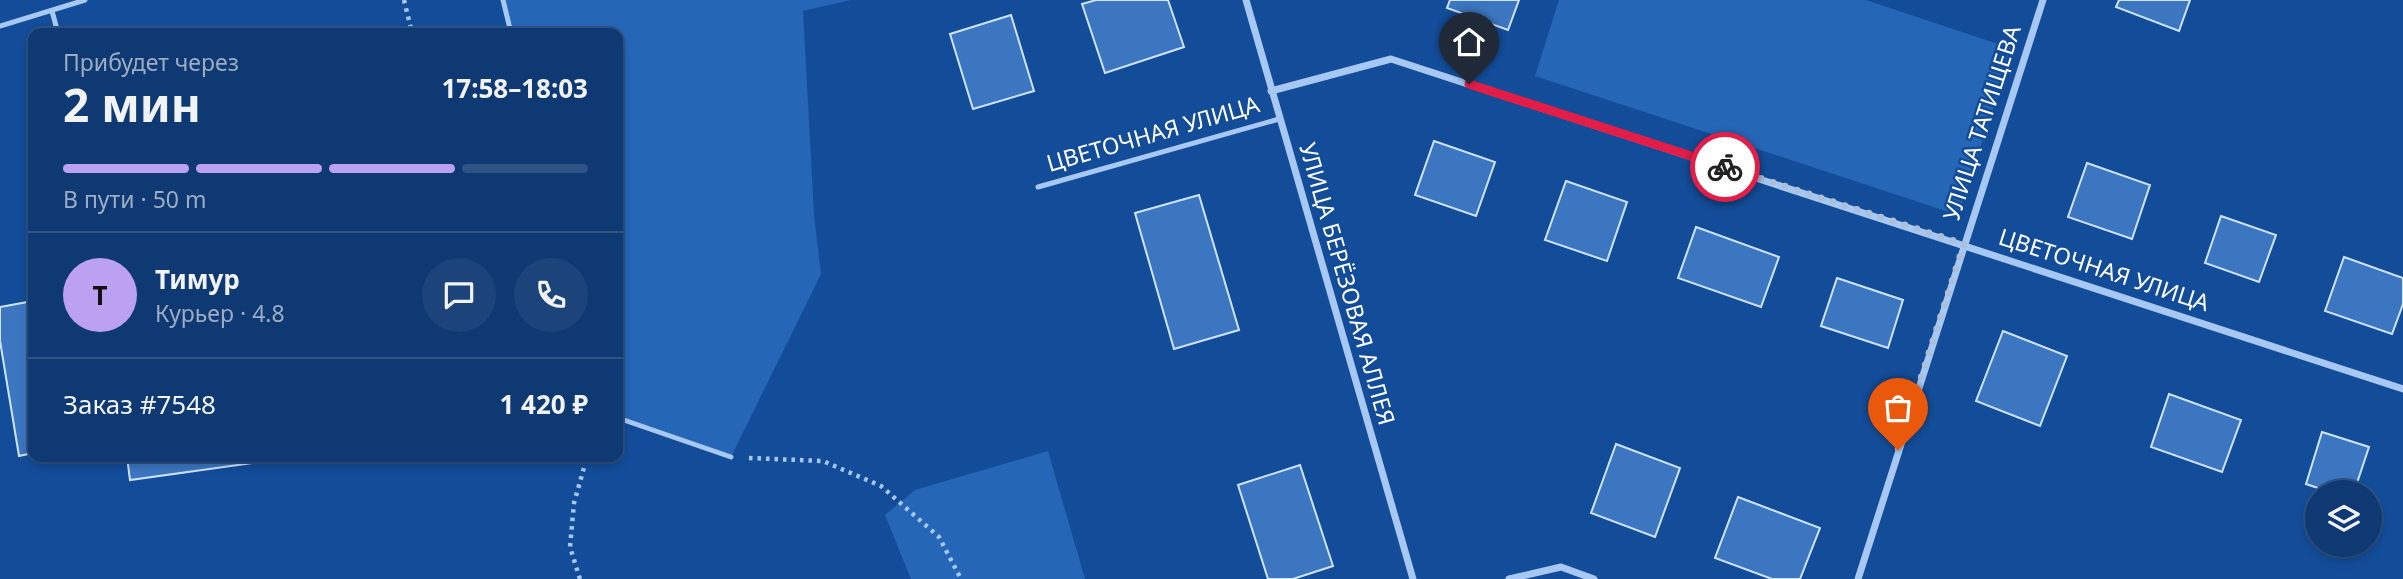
<!DOCTYPE html>
<html lang="ru">
<head>
<meta charset="utf-8">
<style>
	body { margin:0; font-family:"Noto Sans",sans-serif; background:#1c447a; color:#f1f3f6; height:100vh; display:flex; flex-direction:column; font-size:26px; white-space:nowrap }
	* { box-sizing:border-box; margin:0 }
	p { font-size:23px; color:#9bacc4 }
	.icon { flex:none; width:38px; height:38px; fill:none; stroke:currentColor; stroke-width:2; stroke-linecap:round; stroke-linejoin:round }
	.map { position:relative; flex:1; overflow:hidden }
	.drawer { position:absolute; left:28px; top:28px; width:595px; height:434px; display:flex; flex-direction:column; background:#0e3972; border-radius:14px; box-shadow:0 4px 10px #0003,0 0 0 2px #2e5384 }
	.drawer>* { flex:none }
	.fabs { position:absolute; left:2305px; top:480px; display:grid; gap:14px }
	.fabs a { display:grid; place-items:center; width:77px; height:77px; border-radius:50%; background:#0e3972; box-shadow:0 4px 10px #0003,0 0 0 2px #2e5384; font-size:35px }
	.pin { position:absolute; display:grid; place-items:center; width:60px; height:60px; color:#fff; margin:-72px -30px; border-radius:50% 50% 50% 0; rotate:-45deg; box-shadow:0 0 7px #0007 }
	.pin .icon { rotate:45deg }
	.courier { position:absolute; display:grid; place-items:center; width:70px; height:70px; margin:-35px; border:5px solid #e11d48; border-radius:50%; background:#fff; color:#222; box-shadow:0 2px 9px #0007 }
	.summary em { font-style:normal; font-weight:700 }
	.summary div { display:flex; flex-direction:column-reverse }
	.summary { display:flex; align-items:center; justify-content:space-between; height:119px; padding:0 35px }
	h1 { font-size:46px; font-weight:700; line-height:52px }
	.bar { display:grid; grid-template-columns:repeat(4,1fr); gap:10px 7px; align-content:center; height:84px; padding:0 35px }
	.bar i { height:9px; border-radius:5px; background:#2e5384 }
	.bar .on { background:#bca0f2 }
	.bar p { grid-column:span 4 }
	.line { display:flex; align-items:center; gap:18px; padding:0 35px; border-top:2px solid #2e5384 }
	.line div { flex:1 }
	.round { display:grid; place-items:center; flex:none; width:74px; height:74px; border-radius:37px; background:#1c447a }
	.map>svg:first-child { display:block }
	.green { fill:#2666b6 }
	.building { fill:#3c76c0; stroke:#cee3fd; stroke-width:2 }
	.lines { fill:none; stroke-linecap:round; stroke-linejoin:round }
	.path { stroke:#a6c8f3; stroke-width:4.5; stroke-dasharray:3.5 5; stroke-linecap:butt }
	.service { stroke:#a6c8f3; stroke-width:5 }
	.minor { stroke:#a6c8f3; stroke-width:7 }
	.done { stroke:#acc0db; stroke-width:7; stroke-dasharray:0 12.6 }
	.route { stroke:#e11d48; stroke-width:9 }
	.labels { text-anchor:middle; stroke-width:5; stroke-linejoin:round; paint-order:stroke }
	.street-label { font-size:23px; fill:#fff; stroke:#134c98 }
</style>
</head>
<body>
<div class="map">
<svg width="2403" height="579" viewBox="0 0 2403 579">
	<rect width="100%" height="100%" fill="#134c98"/>
	<!-- green -->
	<g class="green">
		<polygon points="503,0 851,0 803,11 814,215 821,274 731,457 618,418 618,33 511,33"/>
		<polygon points="1559,0 1866,0 2013,49 1958,215 1535,76"/>
		<polygon points="1048,451 1085,579 911,579 885,515 915,490"/>
	</g>
	<!-- building -->
	<g class="building">
		<polygon points="1096,0 1168,0 1184,47 1105,73 1082,4"/>
		<polygon points="1450,0 1519,0 1508,30 1447,8"/>
		<polygon points="2119,0 2190,0 2179,31 2116,7"/>
		<polygon points="1011,15 1034,91 973,109 950,34"/>
		<polygon points="1434,141 1495,162 1476,216 1415,195"/>
		<polygon points="2087,163 2150,185 2132,239 2068,217"/>
		<polygon points="1566,181 1627,202 1607,261 1545,240"/>
		<polygon points="1199,195 1239,330 1174,349 1135,213"/>
		<polygon points="2221,216 2276,235 2259,282 2205,263"/>
		<polygon points="1696,227 1779,257 1761,307 1678,278"/>
		<polygon points="2344,257 2403,278 2403,304 2392,334 2325,311"/>
		<polygon points="1837,278 1903,300 1888,348 1821,326"/>
		<polygon points="33,301 33,453 19,456 0,341 0,307"/>
		<polygon points="2003,331 2067,356 2040,426 1976,401"/>
		<polygon points="2169,394 2241,420 2222,472 2151,447"/>
		<polygon points="2322,432 2369,447 2354,492 2330,492 2306,484"/>
		<polygon points="1616,444 1680,468 1655,537 1591,513"/>
		<polygon points="127,457 296,457 130,480"/>
		<polygon points="1300,465 1333,566 1293,579 1268,579 1238,485"/>
		<polygon points="1738,497 1820,528 1800,579 1772,579 1715,558"/>
	</g>
	<g class="lines">
		<!-- path -->
		<g class="path">
			<polyline points="404,0 412,33"/>
			<polyline points="749,458 823,461 881,486 939,537 961,579"/>
			<polyline points="580,579 570,547 574,503 587,457"/>
		</g>
		<!-- service -->
		<g class="service">
			<polyline points="503,0 511,33"/>
			<polyline points="52,11 58,33"/>
			<polyline points="0,26 85,0"/>
			<polyline points="1038,187 1279,119"/>
			<polyline points="618,418 731,457"/>
		</g>
		<!-- minor -->
		<g class="minor">
			<polyline points="1246,0 1413,579"/>
			<polyline points="1271,91 1391,59 2403,389"/>
			<polyline points="1509,579 1561,567 1594,579"/>
			<polyline points="1858,579 2043,0"/>
		</g>
	</g>
	<g class="lines">
		<!-- done -->
		<polyline class="done" points="1725,167 1964,244 1898,450"/>
		<!-- route -->
		<polyline class="route" points="1469,84 1725,167"/>
	</g>
	<g class="labels">
		<!-- street labels -->
		<g class="street-label">
			<text transform="translate(1982 123) rotate(-72)" y="8">УЛИЦА ТАТИЩЕВА</text>
			<text transform="translate(1153 134) rotate(-16)" y="8">ЦВЕТОЧНАЯ УЛИЦА</text>
			<text transform="translate(2104 270) rotate(18)" y="8">ЦВЕТОЧНАЯ УЛИЦА</text>
			<text transform="translate(1347 284) rotate(74)" y="8">УЛИЦА БЕРЁЗОВАЯ АЛЛЕЯ</text>
		</g>
	</g>
</svg>
<div class="fabs">
<a><svg class="icon" aria-label="layers" viewBox="0 0 24 24"><path d="M12 4l9 5-9 5-9-5zM3 14l9 5 9-5"/></svg></a>
</div>
<div class="pin" style="left:1898px;top:450px;background:#ea580c"><svg class="icon" aria-label="bag" viewBox="0 0 24 24"><path d="M5 8h14l-1 12H6zM9 8a3 3 0 0 1 6 0"/></svg></div>
<div class="pin" style="left:1469px;top:84px;background:#1f2937"><svg class="icon" aria-label="home" viewBox="0 0 24 24"><path d="M3 11l9-7 9 7M6 9v11h12V9"/></svg></div>
<div class="courier" style="left:1725px;top:167px"><svg class="icon" aria-label="bike" viewBox="0 0 24 24"><circle cx="6" cy="16" r="4"/><circle cx="18" cy="16" r="4"/><path d="M6 16l4-8h5l3 8M10 8l3 8H6M13 5h3"/></svg></div>
<section class="drawer">
<div class="summary"><div><h1>2 мин</h1><p>Прибудет через</p></div><em>17:58–18:03</em></div>
<div class="bar"><i class="on"></i><i class="on"></i><i class="on"></i><i></i><p>В пути · 50 m</p></div>
<div class="line" style="height:126px"><b class="round" style="background:#bca0f2;color:#111">Т</b><div><b>Тимур</b><p>Курьер · 4.8</p></div><a class="round"><svg class="icon" aria-label="chat" viewBox="0 0 24 24"><path d="M4 5h16v11H9l-5 4z"/></svg></a><a class="round"><svg class="icon" aria-label="phone" viewBox="0 0 24 24"><path d="M5 4h4l2 5-3 2q2 4 5 5l2-3 5 2v4C11 20 4 13 5 4z"/></svg></a></div>
<div class="line" style="height:91px"><div>Заказ #7548</div><b>1 420 ₽</b></div>
</section>
</div>
</body>
</html>
